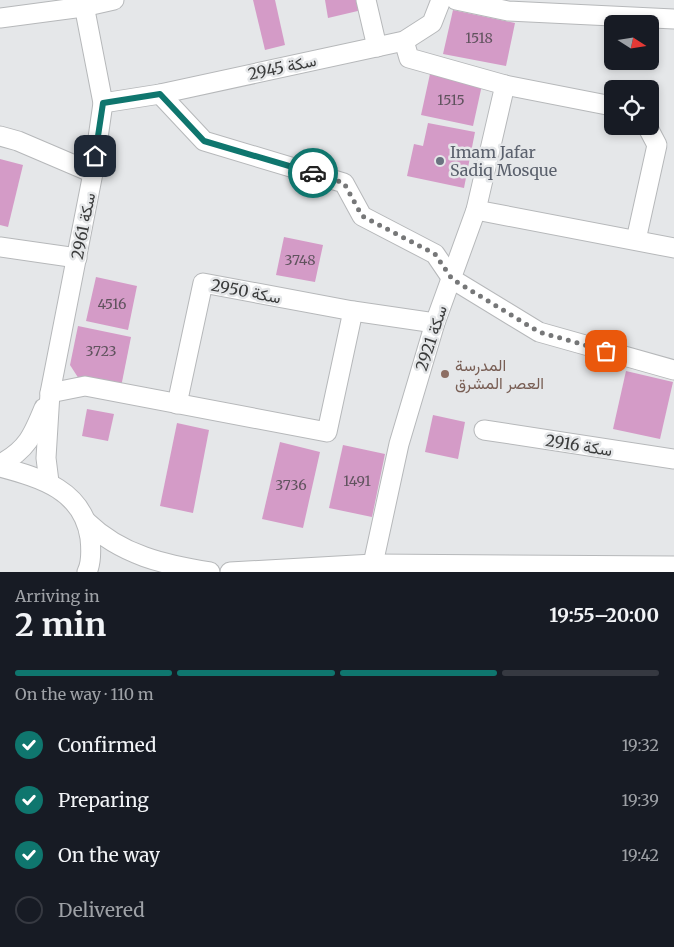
<!DOCTYPE html>
<html lang="en">
<head>
<meta charset="utf-8">
<style>
	body { margin:0; font-family:Merriweather,Vazirmatn,serif; background:#20242c; color:#f1f3f6; height:100vh; display:flex; flex-direction:column; font-size:19px; white-space:nowrap }
	* { box-sizing:border-box; margin:0 }
	p { font-size:16px; color:#9ea1a6 }
	.icon { flex:none; width:28px; height:28px; fill:none; stroke:currentColor; stroke-width:2; stroke-linecap:round; stroke-linejoin:round }
	.map { position:relative; height:572px; overflow:hidden }
	.panel { display:flex; flex-direction:column; background:#171b24; flex:1 }
	.panel>* { flex:none }
	.needle { width:32px; rotate:102deg }
	.fabs { position:absolute; left:604px; top:15px; display:grid; gap:10px }
	.fabs a { display:grid; place-items:center; width:55px; height:55px; border-radius:8px; background:#171b24; box-shadow:0 2px 8px #0003; font-size:25px }
	.pin { position:absolute; display:grid; place-items:center; width:42px; height:42px; color:#fff; margin:-21px; border-radius:10px; box-shadow:0 2px 8px #0006 }
	.courier { position:absolute; display:grid; place-items:center; width:50px; height:50px; margin:-25px; border:4px solid #0f766e; border-radius:50%; background:#fff; color:#222; box-shadow:0 1px 6px #0007 }
	.head em { font-style:normal; font-weight:700 }
	.head div { display:flex; flex-direction:column-reverse }
	.head { display:flex; align-items:center; justify-content:space-between; height:85px; padding:0 15px }
	h1 { font-size:32px; font-weight:700; line-height:38px }
	.bar { display:grid; grid-template-columns:repeat(4,1fr); gap:8px 5px; align-content:center; height:60px; padding:0 15px }
	.bar i { height:6px; border-radius:4px; background:#363941 }
	.bar .selected { background:#0f766e }
	.bar p { grid-column:span 4 }
	ol { padding:0 15px; list-style:none }
	li { display:flex; align-items:center; gap:15px; height:55px }
	li p { margin-inline-start:auto }
	li .icon { padding:5px; border-radius:50%; background:#0f766e; color:#fff; stroke-width:4 }
	li:last-child { color:#9ea1a6 }
	li i { width:28px; height:28px; border:2px solid #363941; border-radius:50% }
	.map>svg:first-child { display:block }
	.building { fill:#d49bc7 }
	.lines { fill:none; stroke-linecap:round; stroke-linejoin:round }
	.minor-casing { stroke:#b6b8ba; stroke-width:21 }
	.minor { stroke:#fff; stroke-width:19 }
	.done { stroke:#767778; stroke-width:5; stroke-dasharray:0 9 }
	.route { stroke:#0f766e; stroke-width:6 }
	.worship-dot { fill:#6b7280; stroke:#e5e7e9; stroke-width:2 }
	.education-dot { fill:#8d6e63; stroke:#e5e7e9; stroke-width:2 }
	.labels { text-anchor:middle; stroke-width:5; stroke-linejoin:round; paint-order:stroke }
	.number-label { font-size:14px; fill:#60535e }
	.street-label { font-size:16px; fill:#3a3b3b; stroke:#e5e7e9 }
	.worship-label { font-size:16px; fill:#5b616d; stroke:#e5e7e9; text-anchor:start }
	.education-label { font-size:16px; fill:#785e54; stroke:#e5e7e9; text-anchor:start }
</style>
</head>
<body>
<div class="map">
<svg width="674" height="572" viewBox="0 0 674 572">
	<rect width="100%" height="100%" fill="#e5e7e9"/>
	<!-- building -->
	<g class="building">
		<polygon points="253,0 275,0 285,45 265,50"/>
		<polygon points="325,0 359,0 362,10 328,18"/>
		<polygon points="453,10 515,23 506,66 443,54"/>
		<polygon points="430,74 482,85 473,126 421,115"/>
		<polygon points="428,123 475,132 464,188 407,176 414,144 423,146"/>
		<polygon points="0,159 23,165 8,227 0,225"/>
		<polygon points="284,237 323,245 315,282 276,275"/>
		<polygon points="96,277 137,286 128,330 86,321"/>
		<polygon points="78,326 131,337 121,387 79,379 70,365"/>
		<polygon points="626,371 673,382 660,439 613,429"/>
		<polygon points="87,409 114,414 108,441 82,436"/>
		<polygon points="433,415 465,422 458,459 425,452"/>
		<polygon points="177,423 209,430 193,513 160,506"/>
		<polygon points="280,442 320,452 303,528 262,519"/>
		<polygon points="343,445 385,454 372,517 329,508"/>
	</g>
	<g class="lines">
		<!-- minor casing -->
		<g class="minor-casing">
			<g id="minor">
				<polyline points="366,0 377,47"/>
				<polyline points="456,0 508,11 674,19"/>
				<polyline points="0,18 83,7 114,0"/>
				<polyline points="404,41 409,58 505,85 612,106"/>
				<polyline points="160,94 204,141 344,183 362,216 435,254 452,279 539,332 674,370"/>
				<polyline points="103,103 160,94 404,41 432,23 441,0"/>
				<polyline points="0,136 18,141 93,173"/>
				<polyline points="476,210 674,248"/>
				<polyline points="636,240 657,145 647,126"/>
				<polyline points="0,247 77,258"/>
				<polyline points="50,393 85,386 327,432 353,311"/>
				<polyline points="177,404 203,283 353,311 435,323"/>
				<polyline points="484,430 674,459"/>
				<path d="M0 464C27 450 33 435 44 408"/>
				<path d="M0 467C41 478 83 490 90 538 91 548 92 562 87 572"/>
				<polyline points="49,482 46,458 50,393 93,173 103,103 83,0"/>
				<path d="M87 522C121 555 165 565 210 572"/>
				<polyline points="373,564 399,444 435,323 476,210 505,85"/>
				<polyline points="230,572 373,564 674,566"/>
			</g>
		</g>
		<!-- minor -->
		<use href="#minor" class="minor"/>
	</g>
	<g class="lines">
		<!-- done -->
		<polyline class="done" points="313,173 344,183 362,216 435,254 452,279 539,332 606,351"/>
		<!-- route -->
		<polyline class="route" points="95,156 103,103 160,94 204,141 313,173"/>
	</g>
	<!-- markers -->
	<circle class="worship-dot" cx="440" cy="161" r="5"/>
	<circle class="education-dot" cx="445" cy="374" r="5"/>
	<g class="labels">
		<!-- number labels -->
		<g class="number-label">
			<text x="479" y="43">1518</text>
			<text x="451" y="105">1515</text>
			<text x="300" y="265">3748</text>
			<text x="112" y="309">4516</text>
			<text x="101" y="356">3723</text>
			<text x="357" y="486">1491</text>
			<text x="291" y="490">3736</text>
		</g>
		<!-- street labels -->
		<g class="street-label">
			<text transform="translate(282 67) rotate(-12)" y="6">سكة 2945</text>
			<text transform="translate(83 226) rotate(-79)" y="6">سكة 2961</text>
			<text transform="translate(246 291) rotate(11)" y="6">سكة 2950</text>
			<text transform="translate(431 338) rotate(-72)" y="6">سكة 2921</text>
			<text transform="translate(579 445) rotate(9)" y="6">سكة 2916</text>
		</g>
		<!-- worship labels -->
		<g class="worship-label">
			<text x="450" y="158">Imam Jafar<tspan x="450" dy="18">Sadiq Mosque</tspan></text>
		</g>
		<!-- education labels -->
		<g class="education-label">
			<text x="455" y="371">المدرسة<tspan x="455" dy="18">العصر المشرق</tspan></text>
		</g>
	</g>
</svg>
<div class="fabs">
<a><svg class="needle" viewBox="-14 -14 28 28"><path d="M0-13l5 13h-10z" fill="#e53935"/><path d="M0 13l5-13h-10z" fill="#9ea1a6"/></svg></a>
<a><svg class="icon" aria-label="locate" viewBox="0 0 24 24"><circle cx="12" cy="12" r="6"/><path d="M12 2v4M12 18v4M2 12h4M18 12h4"/></svg></a>
</div>
<div class="pin" style="left:606px;top:351px;background:#ea580c"><svg class="icon" aria-label="bag" viewBox="0 0 24 24"><path d="M5 8h14l-1 12H6zM9 8a3 3 0 0 1 6 0"/></svg></div>
<div class="pin" style="left:95px;top:156px;background:#1f2937"><svg class="icon" aria-label="home" viewBox="0 0 24 24"><path d="M3 11l9-7 9 7M6 9v11h12V9"/></svg></div>
<div class="courier" style="left:313px;top:173px"><svg class="icon" aria-label="car" viewBox="0 0 24 24"><path d="M5 17H2v-5l4-1 3-4h7l3 4 3 1v5h-3M9 17h6M6 11h13"/><circle cx="7" cy="17" r="2"/><circle cx="17" cy="17" r="2"/></svg></div>
</div>
<section class="panel">
<div class="head"><div><h1>2 min</h1><p>Arriving in</p></div><em>19:55–20:00</em></div>
<div class="bar"><i class="selected"></i><i class="selected"></i><i class="selected"></i><i></i><p>On the way · 110 m</p></div>
<ol>
<li><svg class="icon" aria-label="check" viewBox="0 0 24 24"><path d="M5 12l5 5 9-10"/></svg>Confirmed<p>19:32</p></li>
<li><svg class="icon" aria-label="check" viewBox="0 0 24 24"><path d="M5 12l5 5 9-10"/></svg>Preparing<p>19:39</p></li>
<li><svg class="icon" aria-label="check" viewBox="0 0 24 24"><path d="M5 12l5 5 9-10"/></svg>On the way<p>19:42</p></li>
<li><i></i>Delivered</li>
</ol>
</section>
</body>
</html>
